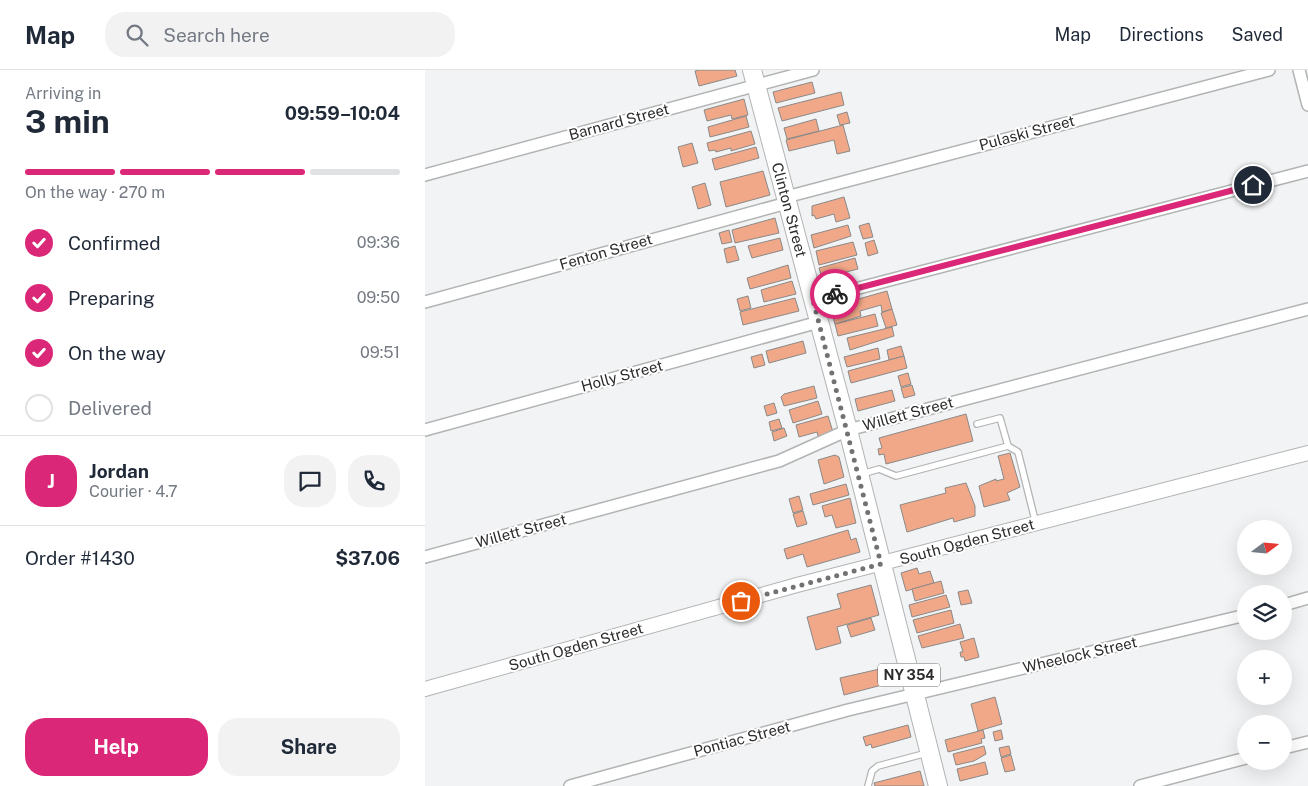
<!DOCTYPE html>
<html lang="en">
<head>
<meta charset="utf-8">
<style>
	body { margin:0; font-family:"Public Sans",sans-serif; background:#f2f2f3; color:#1f2937; height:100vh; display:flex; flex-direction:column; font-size:19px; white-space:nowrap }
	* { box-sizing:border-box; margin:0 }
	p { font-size:16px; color:#747a83 }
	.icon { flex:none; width:28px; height:28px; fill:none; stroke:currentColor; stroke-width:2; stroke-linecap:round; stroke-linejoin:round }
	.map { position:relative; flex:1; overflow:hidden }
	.panel { display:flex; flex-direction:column; background:#fff; width:425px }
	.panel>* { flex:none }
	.needle { width:32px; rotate:74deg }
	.buttons { position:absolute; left:812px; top:450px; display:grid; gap:10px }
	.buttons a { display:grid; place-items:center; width:55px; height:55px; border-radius:50%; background:#fff; box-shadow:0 5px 20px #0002; font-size:25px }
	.pin { position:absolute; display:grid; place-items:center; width:42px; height:42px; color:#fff; margin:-21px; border:2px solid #fff; border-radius:50%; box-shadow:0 1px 5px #0007 }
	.courier { position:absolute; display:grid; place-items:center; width:50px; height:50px; margin:-25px; border:4px solid #db2777; border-radius:50%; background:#fff; color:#222; box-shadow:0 1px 6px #0007 }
	.summary em { font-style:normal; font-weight:700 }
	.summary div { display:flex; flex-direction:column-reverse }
	.summary { display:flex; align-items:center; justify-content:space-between; height:85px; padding:0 25px }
	h1 { font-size:32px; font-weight:700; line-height:38px }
	.bar { display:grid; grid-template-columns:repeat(4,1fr); gap:8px 5px; align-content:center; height:60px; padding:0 25px }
	.bar i { height:6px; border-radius:4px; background:#e0e1e3 }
	.bar .active { background:#db2777 }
	.bar p { grid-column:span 4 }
	.line { display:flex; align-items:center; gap:12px; padding:0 25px; border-top:1px solid #e0e1e3 }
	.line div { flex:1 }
	.round { display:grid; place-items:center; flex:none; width:52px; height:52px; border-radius:20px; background:#f2f2f3 }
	ol { padding:0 25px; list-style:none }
	li { display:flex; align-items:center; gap:15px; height:55px }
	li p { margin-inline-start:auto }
	li .icon { padding:5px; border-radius:50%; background:#db2777; color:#fff; stroke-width:4 }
	li:last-child { color:#747a83 }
	li i { width:28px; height:28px; border:2px solid #e0e1e3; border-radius:50% }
	.action { display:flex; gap:10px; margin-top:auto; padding:10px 25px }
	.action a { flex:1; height:58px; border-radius:20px; background:#db2777; color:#fff; font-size:20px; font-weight:700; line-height:58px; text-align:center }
	.action a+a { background:#f2f2f3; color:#1f2937 }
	header { display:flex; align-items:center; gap:30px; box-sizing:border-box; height:70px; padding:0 25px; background:#fff; border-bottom:1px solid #e0e1e3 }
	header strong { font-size:24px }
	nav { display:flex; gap:28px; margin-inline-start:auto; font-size:18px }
	.search { width:350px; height:45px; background:#f2f2f3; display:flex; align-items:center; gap:12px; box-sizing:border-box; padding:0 18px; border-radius:20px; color:#747a83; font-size:19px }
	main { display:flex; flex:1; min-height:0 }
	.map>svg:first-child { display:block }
	.building { fill:#f1a888; stroke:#8a8988 }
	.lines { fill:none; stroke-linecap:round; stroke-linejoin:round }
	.service-casing { stroke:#b2b4b4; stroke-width:8 }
	.minor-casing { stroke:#b2b4b4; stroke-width:14 }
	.tertiary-casing { stroke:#b2b4b4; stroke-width:16 }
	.primary-casing { stroke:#b2b4b4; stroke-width:20 }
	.service { stroke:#fff; stroke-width:5.5 }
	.minor { stroke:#fff; stroke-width:11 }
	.tertiary { stroke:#fff; stroke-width:14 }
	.primary { stroke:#fff; stroke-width:18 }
	.done { stroke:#717272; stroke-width:5; stroke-dasharray:0 9 }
	.route { stroke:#db2777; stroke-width:6 }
	.labels { text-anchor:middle; stroke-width:4; stroke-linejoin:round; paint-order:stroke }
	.shield { fill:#fff; stroke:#6b6b6b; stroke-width:1 }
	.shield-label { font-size:14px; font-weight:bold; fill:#2c2c2c }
	.street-label { font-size:15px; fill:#2c2c2c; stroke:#fff }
</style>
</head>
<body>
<header>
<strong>Map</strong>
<div class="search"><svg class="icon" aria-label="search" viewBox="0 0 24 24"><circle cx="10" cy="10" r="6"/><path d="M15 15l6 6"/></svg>Search here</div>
<nav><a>Map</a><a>Directions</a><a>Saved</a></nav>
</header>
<main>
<section class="panel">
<div class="summary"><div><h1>3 min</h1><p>Arriving in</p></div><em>09:59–10:04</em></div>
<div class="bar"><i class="active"></i><i class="active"></i><i class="active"></i><i></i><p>On the way · 270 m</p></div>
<ol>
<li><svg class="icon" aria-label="check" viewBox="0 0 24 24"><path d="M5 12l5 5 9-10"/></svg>Confirmed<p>09:36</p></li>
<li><svg class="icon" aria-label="check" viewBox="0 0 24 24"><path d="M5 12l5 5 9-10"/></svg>Preparing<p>09:50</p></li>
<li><svg class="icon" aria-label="check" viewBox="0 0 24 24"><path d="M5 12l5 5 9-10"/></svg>On the way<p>09:51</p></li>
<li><i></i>Delivered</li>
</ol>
<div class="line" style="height:90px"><b class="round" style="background:#db2777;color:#fff">J</b><div><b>Jordan</b><p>Courier · 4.7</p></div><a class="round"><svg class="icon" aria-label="chat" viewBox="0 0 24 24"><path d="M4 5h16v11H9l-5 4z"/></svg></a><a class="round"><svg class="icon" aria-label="phone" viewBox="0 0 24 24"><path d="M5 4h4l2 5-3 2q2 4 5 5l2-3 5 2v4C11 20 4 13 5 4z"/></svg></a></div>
<div class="line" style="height:65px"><div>Order #1430</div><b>$37.06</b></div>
<div class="action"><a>Help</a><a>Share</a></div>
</section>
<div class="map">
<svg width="883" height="716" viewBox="0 0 883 716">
	<rect width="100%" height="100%" fill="#f1f3f4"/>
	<!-- building -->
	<g class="building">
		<polygon points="274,0 310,0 312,6 274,16 270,1"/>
		<polygon points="387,12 390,23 351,33 348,22"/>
		<polygon points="416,22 419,35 357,51 353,38"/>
		<polygon points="319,29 323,45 307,49 306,45 282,51 279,40"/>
		<polygon points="422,42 425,53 415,55 412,45"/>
		<polygon points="321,46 324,57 285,67 283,57"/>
		<polygon points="391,49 394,61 362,69 359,58"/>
		<polygon points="418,55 425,81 412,84 409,70 364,81 361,70"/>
		<polygon points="326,61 330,74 306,81 306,78 291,82 290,80 284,81 282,73"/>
		<polygon points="267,73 273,93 258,97 253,77"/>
		<polygon points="331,77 334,88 290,100 287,89"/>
		<polygon points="338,101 345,125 301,137 295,112"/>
		<polygon points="280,113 286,135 273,139 267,117"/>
		<polygon points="419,127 425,148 411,152 409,144 391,149 389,145 387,146 387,136"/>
		<polygon points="350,148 354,163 310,173 307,160"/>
		<polygon points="444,153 448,167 438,169 434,156"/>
		<polygon points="423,155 426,166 389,178 386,165"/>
		<polygon points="304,160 307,172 297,174 294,163"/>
		<polygon points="355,168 358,180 327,188 323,176"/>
		<polygon points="449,170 453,183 443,186 440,173"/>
		<polygon points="428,172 432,185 394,195 391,181"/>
		<polygon points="310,176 314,190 302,193 299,179"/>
		<polygon points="430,188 433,199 421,202 422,205 398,211 394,198"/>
		<polygon points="363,195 366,208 325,219 322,208"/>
		<polygon points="367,211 371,224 339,232 336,220"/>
		<polygon points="462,221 467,239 457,242 456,235 435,241 436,246 410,254 405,237"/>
		<polygon points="323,226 326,238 315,241 312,229"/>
		<polygon points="370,228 374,241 318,255 315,242"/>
		<polygon points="467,239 472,255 461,258 456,243"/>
		<polygon points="450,244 453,256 413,266 410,254"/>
		<polygon points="467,257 469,266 425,280 422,268"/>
		<polygon points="378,271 381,283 344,293 341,281"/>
		<polygon points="476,276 479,286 464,290 462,280"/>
		<polygon points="453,278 455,289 422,297 419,287"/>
		<polygon points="337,284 340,295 329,298 326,287"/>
		<polygon points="479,286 482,298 426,313 423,301"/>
		<polygon points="483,303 486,314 476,317 473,306"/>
		<polygon points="487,315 490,325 479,328 476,318"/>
		<polygon points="389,316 392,328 359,336 356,327 359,324"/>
		<polygon points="467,320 470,331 433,341 430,329"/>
		<polygon points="393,331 397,344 368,353 364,340"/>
		<polygon points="349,333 352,343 342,346 339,336"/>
		<polygon points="541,344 548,371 461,394 459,384 454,385 453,379 457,378 454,368"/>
		<polygon points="403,346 408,362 393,366 392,362 374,367 371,355"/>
		<polygon points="354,349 357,358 346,361 344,352"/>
		<polygon points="359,358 362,366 349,371 347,362"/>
		<polygon points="585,383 595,417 582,423 585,430 559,437 554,416 571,409 571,411 579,409 573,386"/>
		<polygon points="410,385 414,387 419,407 399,414 393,390"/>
		<polygon points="541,413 550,436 550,446 529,452 528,448 482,462 475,435 521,423 520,418"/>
		<polygon points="421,414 424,425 388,435 385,424"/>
		<polygon points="374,426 378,440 368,443 364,429"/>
		<polygon points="425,428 431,453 411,458 407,445 400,447 397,436"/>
		<polygon points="378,441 382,454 372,457 368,444"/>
		<polygon points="423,460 426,470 431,468 435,482 382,497 378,484 362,489 359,479"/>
		<polygon points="492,498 494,504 505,501 509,513 481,521 476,503"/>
		<polygon points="516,511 519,523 490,531 487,519"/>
		<polygon points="446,515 454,545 412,557 416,573 391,580 382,547 416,538 412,524"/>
		<polygon points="543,520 547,533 536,535 533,522"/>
		<polygon points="521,525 525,537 487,547 484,535"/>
		<polygon points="526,540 529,553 492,563 488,550"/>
		<polygon points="446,548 450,560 426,567 422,555"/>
		<polygon points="535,554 539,568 497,578 493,566"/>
		<polygon points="549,568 554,587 540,591 539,587 536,587 535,582 538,582 535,572"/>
		<polygon points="468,596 472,611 419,625 415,608"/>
		<polygon points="570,627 577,654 553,661 546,634"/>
		<polygon points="483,655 486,667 447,678 446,674 441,676 438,667"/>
		<polygon points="558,660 560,668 556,669 557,673 523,682 520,670"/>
		<polygon points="576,660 578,669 570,671 568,662"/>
		<polygon points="559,676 561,684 549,691 531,695 528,684"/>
		<polygon points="584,676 586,684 576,687 574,678"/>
		<polygon points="586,685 590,700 580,702 576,688"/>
		<polygon points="560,692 563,704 535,711 532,699"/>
		<polygon points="495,701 499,716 450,716 449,713"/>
	</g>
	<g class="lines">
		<!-- service casing -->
		<g class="service-casing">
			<g id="service">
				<polyline points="552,354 575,348 583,376"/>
				<polyline points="437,404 454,399 471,406 583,376 593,382 611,454"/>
				<polyline points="443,716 447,701 453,696 502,683"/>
			</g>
		</g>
		<!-- minor casing -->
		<g class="minor-casing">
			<g id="minor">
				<polyline points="874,0 883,35"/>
				<polyline points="0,105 388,0"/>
				<polyline points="361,127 844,0"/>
				<polyline points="388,230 883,101"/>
				<polyline points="0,232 362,133"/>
				<polyline points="0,360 394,252"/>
				<polyline points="0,487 354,391 423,360 883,239"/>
				<polyline points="859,535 883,528"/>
				<polyline points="859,678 883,672"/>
				<polyline points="145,716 423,640 821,545"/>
				<polyline points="715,716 821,688"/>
			</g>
		</g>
		<!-- tertiary casing -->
		<g class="tertiary-casing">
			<polyline id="tertiary" points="0,619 372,515 883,383"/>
		</g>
		<!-- primary casing -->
		<g class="primary-casing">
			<polyline id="primary" points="327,0 423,360 513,716"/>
		</g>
		<!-- service -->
		<use href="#service" class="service"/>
		<!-- minor -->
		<use href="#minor" class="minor"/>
		<!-- tertiary -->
		<use href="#tertiary" class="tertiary"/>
		<!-- primary -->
		<use href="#primary" class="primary"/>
	</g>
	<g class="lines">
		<!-- done -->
		<polyline class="done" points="316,531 456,494 388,230 410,224"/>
		<!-- route -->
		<polyline class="route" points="410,224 828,115"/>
	</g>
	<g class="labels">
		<!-- shield labels -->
		<rect class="shield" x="453" y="593.5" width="62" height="23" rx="4"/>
		<g class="shield-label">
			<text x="484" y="610">NY 354</text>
		</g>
		<!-- street labels -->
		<g class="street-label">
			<text transform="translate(194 52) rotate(-15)" y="5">Barnard Street</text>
			<text transform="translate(602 63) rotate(-15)" y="5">Pulaski Street</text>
			<text transform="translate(364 140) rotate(75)" y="5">Clinton Street</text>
			<text transform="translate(181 182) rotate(-16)" y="5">Fenton Street</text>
			<text transform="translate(197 306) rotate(-15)" y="5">Holly Street</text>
			<text transform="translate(483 344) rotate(-15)" y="5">Willett Street</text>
			<text transform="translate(96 461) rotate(-15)" y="5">Willett Street</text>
			<text transform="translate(542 472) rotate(-15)" y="5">South Ogden Street</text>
			<text transform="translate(151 577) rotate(-16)" y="5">South Ogden Street</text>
			<text transform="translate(655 585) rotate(-13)" y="5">Wheelock Street</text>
			<text transform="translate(317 669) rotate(-15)" y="5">Pontiac Street</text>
		</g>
	</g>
</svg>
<div class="buttons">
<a><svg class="needle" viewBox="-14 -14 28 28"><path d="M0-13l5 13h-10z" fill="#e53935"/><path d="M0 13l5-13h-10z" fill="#747a83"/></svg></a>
<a><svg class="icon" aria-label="layers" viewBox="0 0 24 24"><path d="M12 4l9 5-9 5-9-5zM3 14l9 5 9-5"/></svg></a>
<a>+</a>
<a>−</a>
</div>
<div class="pin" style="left:316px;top:531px;background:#ea580c"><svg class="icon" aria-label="bag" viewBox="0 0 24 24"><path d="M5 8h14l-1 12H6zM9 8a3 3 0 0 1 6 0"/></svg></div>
<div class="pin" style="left:828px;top:115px;background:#1f2937"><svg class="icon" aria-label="home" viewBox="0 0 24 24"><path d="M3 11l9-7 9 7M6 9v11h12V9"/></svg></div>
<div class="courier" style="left:410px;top:224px"><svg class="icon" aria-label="bike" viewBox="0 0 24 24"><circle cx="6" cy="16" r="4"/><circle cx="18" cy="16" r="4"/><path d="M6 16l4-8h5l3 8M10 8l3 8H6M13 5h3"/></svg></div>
</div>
</main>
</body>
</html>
